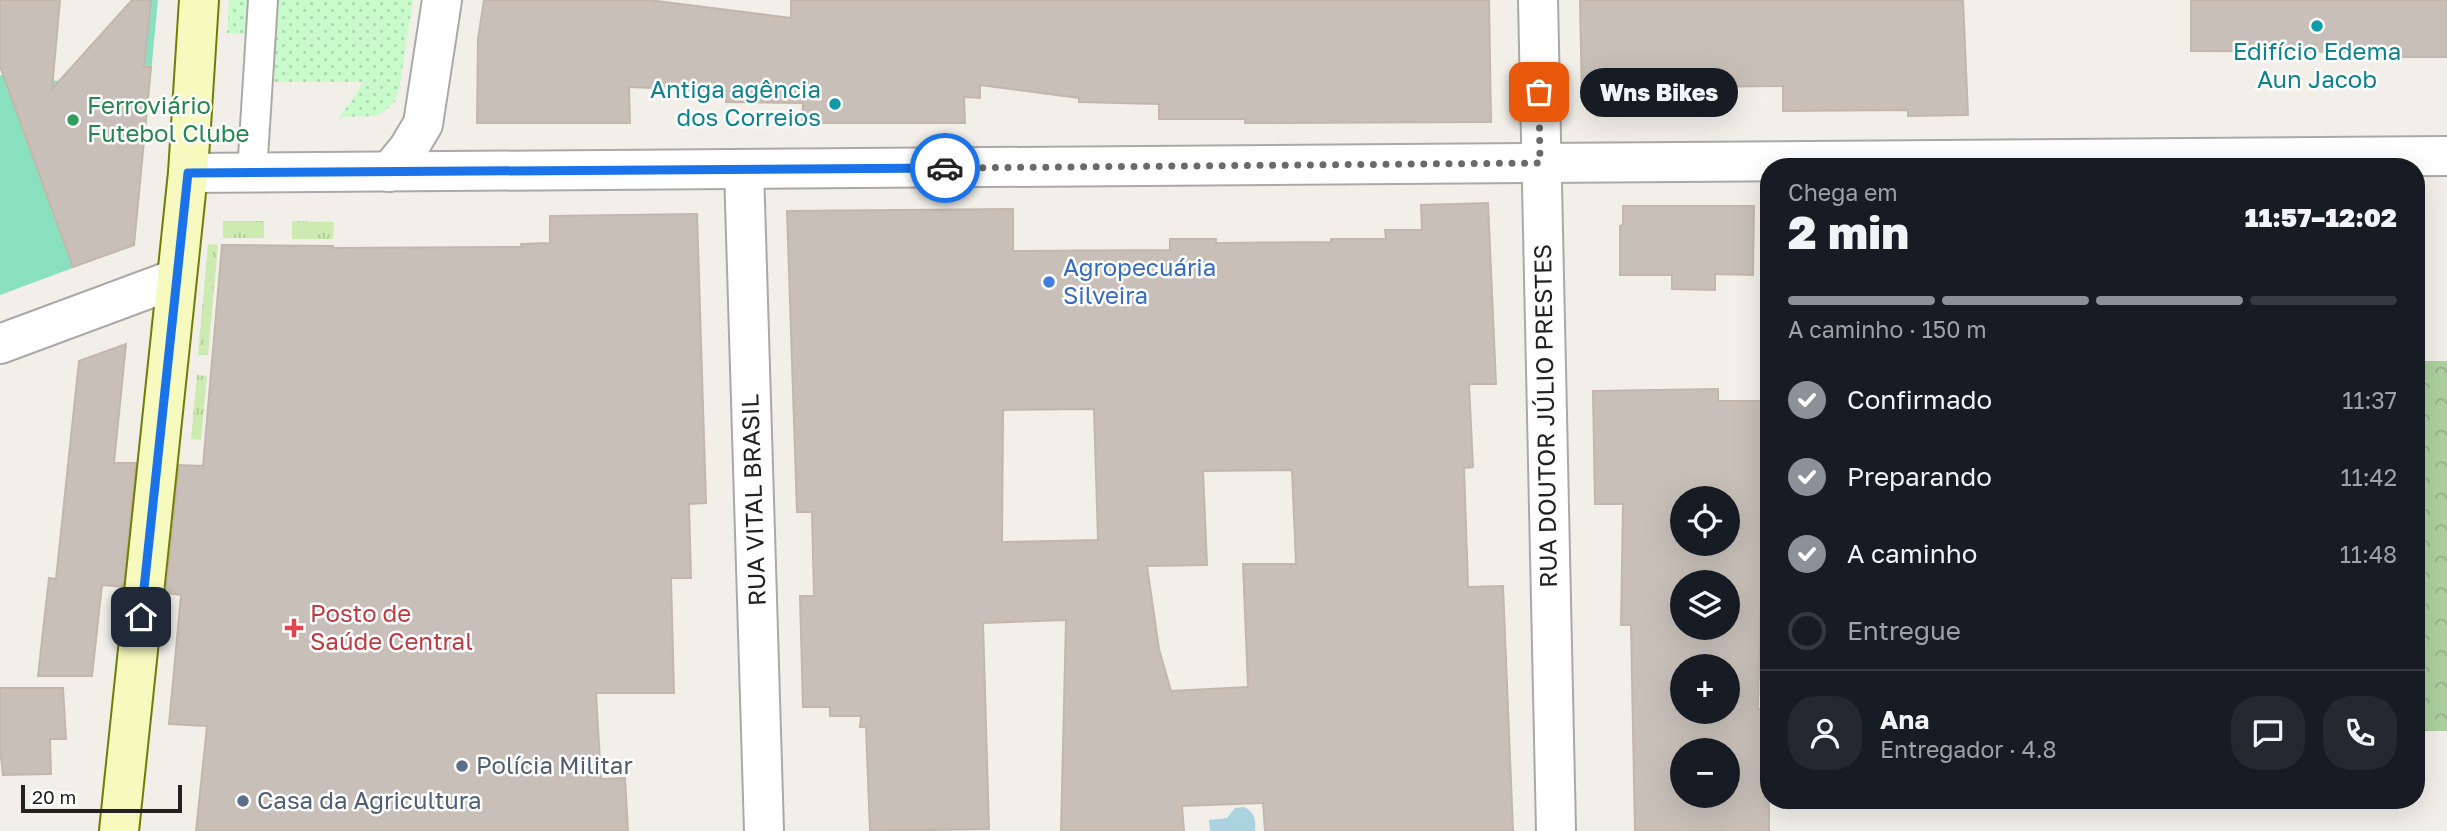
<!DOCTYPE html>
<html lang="pt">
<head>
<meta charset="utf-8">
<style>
	body { margin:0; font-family:"Golos Text",sans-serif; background:#242831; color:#f1f3f6; height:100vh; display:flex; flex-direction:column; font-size:26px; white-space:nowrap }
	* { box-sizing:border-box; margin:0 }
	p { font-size:23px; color:#9ea1a6 }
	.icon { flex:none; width:38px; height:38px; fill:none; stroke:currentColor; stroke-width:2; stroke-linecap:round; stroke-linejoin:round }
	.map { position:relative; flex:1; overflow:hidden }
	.details { position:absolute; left:1760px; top:158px; width:665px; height:651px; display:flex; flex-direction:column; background:#171b24; border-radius:28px; box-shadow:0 7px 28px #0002 }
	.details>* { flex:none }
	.fabs { position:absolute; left:1670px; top:486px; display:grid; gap:14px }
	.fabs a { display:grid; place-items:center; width:70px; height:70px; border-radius:50%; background:#171b24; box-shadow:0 7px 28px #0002; font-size:35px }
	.scale { position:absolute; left:21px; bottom:18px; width:161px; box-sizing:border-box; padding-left:7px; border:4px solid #222; border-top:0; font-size:19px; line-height:24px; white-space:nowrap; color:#222; -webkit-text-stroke:5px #fff; paint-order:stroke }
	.pin { position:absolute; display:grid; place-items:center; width:60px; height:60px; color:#fff; margin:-30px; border-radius:14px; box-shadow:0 4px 10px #0006 }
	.courier { position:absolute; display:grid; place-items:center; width:70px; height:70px; margin:-35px; border:5px solid #1a73e8; border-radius:50%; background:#fff; color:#222; box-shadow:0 2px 9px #0007 }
	.bubble { position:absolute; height:49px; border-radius:24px; background:#171b24; box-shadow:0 7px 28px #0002; font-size:23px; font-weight:800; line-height:49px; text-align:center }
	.summary em { font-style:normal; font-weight:800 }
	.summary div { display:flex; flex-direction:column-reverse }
	.summary { display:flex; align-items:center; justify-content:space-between; height:119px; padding:0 28px }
	h1 { font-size:46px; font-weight:800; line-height:52px }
	.bar { display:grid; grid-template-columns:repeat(4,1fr); gap:10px 7px; align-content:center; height:84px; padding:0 28px }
	.bar i { height:9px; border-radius:5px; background:#363941 }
	.bar .current { background:#8c9099 }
	.bar p { grid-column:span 4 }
	.line { display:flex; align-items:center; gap:18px; padding:0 28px; border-top:2px solid #363941 }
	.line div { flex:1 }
	.round { display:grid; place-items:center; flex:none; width:74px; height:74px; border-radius:28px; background:#242831 }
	ol { padding:0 28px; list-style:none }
	li { display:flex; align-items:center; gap:21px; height:77px }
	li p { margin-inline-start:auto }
	li .icon { padding:7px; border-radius:50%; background:#8c9099; color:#fff; stroke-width:4 }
	li:last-child { color:#9ea1a6 }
	li i { width:38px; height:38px; border:4px solid #363941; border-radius:50% }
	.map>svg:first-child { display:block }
	.grass { fill:url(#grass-tufts) }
	.forest { fill:url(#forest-crowns) }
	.park { fill:url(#park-dots) }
	.pitch { fill:#88e0be }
	.water { fill:#aad3df }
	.building { fill:#c7bfb8; stroke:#c4b6ab; stroke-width:2; fill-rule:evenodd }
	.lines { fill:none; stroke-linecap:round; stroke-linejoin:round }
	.service-casing { stroke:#a9a9a9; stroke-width:32 }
	.minor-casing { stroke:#a9a9a9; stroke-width:42 }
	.tertiary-casing { stroke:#a9a9a9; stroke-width:42 }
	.secondary-casing { stroke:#707d05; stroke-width:42 }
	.service { stroke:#fff; stroke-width:28 }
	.minor { stroke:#fff; stroke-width:38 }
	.tertiary { stroke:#fff; stroke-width:38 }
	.secondary { stroke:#f7fabf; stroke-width:38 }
	.done { stroke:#6b6a68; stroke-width:7; stroke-dasharray:0 12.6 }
	.route { stroke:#1a73e8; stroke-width:9 }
	.culture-dot { fill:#0f9aa8; stroke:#fff; stroke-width:2.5 }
	.leisure-dot { fill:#2e9e5b; stroke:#fff; stroke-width:2.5 }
	.shop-dot { fill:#3f7fe0; stroke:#fff; stroke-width:2.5 }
	.health-dot { fill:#e0444e; stroke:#fff; stroke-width:2.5 }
	.service-dot { fill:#5c6f8a; stroke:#fff; stroke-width:2.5 }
	.labels { text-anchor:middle; stroke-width:5; stroke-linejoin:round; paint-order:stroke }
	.culture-label { font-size:24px; fill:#0d838f; stroke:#fff }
	.leisure-label { font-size:24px; fill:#27864d; stroke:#fff; text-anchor:start }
	.shop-label { font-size:24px; fill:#366cbe; stroke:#fff; text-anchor:start }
	.street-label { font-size:24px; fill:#222; stroke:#fff }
	.health-label { font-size:24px; fill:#be3a42; stroke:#fff; text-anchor:start }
	.service-label { font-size:24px; fill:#4e5e75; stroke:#fff; text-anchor:start }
</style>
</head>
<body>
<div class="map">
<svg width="2447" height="831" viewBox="0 0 2447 831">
	<defs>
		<pattern id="grass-tufts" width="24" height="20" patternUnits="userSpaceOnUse" patternTransform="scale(1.75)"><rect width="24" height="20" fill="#cdebb0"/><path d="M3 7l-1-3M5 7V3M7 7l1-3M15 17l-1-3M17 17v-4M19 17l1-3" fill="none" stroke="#b0c997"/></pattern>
		<pattern id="forest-crowns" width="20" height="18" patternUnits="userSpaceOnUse" patternTransform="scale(1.75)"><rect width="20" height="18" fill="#add19e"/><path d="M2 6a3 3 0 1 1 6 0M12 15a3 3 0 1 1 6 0" fill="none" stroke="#95b388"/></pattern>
		<pattern id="park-dots" width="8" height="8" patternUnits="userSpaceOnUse" patternTransform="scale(1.75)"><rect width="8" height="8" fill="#c8facc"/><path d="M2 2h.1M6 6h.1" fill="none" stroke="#acd6af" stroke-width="1.8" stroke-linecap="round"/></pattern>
	</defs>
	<rect width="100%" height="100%" fill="#f2efe9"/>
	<!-- grass -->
	<g class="grass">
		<rect x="223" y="221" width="41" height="17"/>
		<polygon points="292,221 334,222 333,239 292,239"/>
		<polygon points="208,244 218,245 208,355 198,355"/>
		<polygon points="197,375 207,376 201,440 191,439"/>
	</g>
	<!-- forest -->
	<polygon class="forest" points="2419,361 2447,361 2447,731 2417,731 2417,367"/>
	<!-- park -->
	<g class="park">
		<polygon points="229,0 249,0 247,34 227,33"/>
		<polygon points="277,0 413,0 399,90 395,102 386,110 375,116 340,117 364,82 272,82"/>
	</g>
	<!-- pitch -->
	<polygon class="pitch" points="132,0 158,0 135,239 129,247 0,295 0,75 59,81"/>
	<!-- water -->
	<path class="water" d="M1244 807C1255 812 1256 821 1255 831H1210L1209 820 1227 818 1235 808Z"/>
	<!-- building -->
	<g class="building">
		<polygon points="0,0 60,0 52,89 132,0 151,0 144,67 151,67 134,245 73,267 0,66"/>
		<polygon points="484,0 649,0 791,18 791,0 1489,0 1491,122 1245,123 1245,119 1159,119 1159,104 1079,102 1079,98 980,85 980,98 964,97 965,123 802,123 803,103 726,102 726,91 629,87 630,123 477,123 478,39"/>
		<polygon points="1580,0 1963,0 1968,115 1908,116 1908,110 1783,111 1783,86 1690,87 1690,115 1597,116 1582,101"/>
		<polygon points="2191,0 2447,0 2447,57 2381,57 2381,52 2191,51"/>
		<path d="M1488 203 1496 384H1469L1473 467 1464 468 1468 587 1503 586 1513 831H1265L1263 803 1182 806 1184 831H1061L1066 620 983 623 989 829 870 831 866 727H860L861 716H830V707H803L800 596H814L812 512H797L787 211 1013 209V251L1170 250V239H1216V243L1331 242V239H1386L1385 230H1422L1421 205ZM1094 409 1098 540 1002 542 1003 410ZM1292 470 1296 564H1243L1248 687 1171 691 1159 649 1147 566 1207 565 1203 471Z"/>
		<polygon points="1623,206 1754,206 1753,275 1715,274 1715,290 1672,289 1672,275 1620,275 1620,226 1623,225"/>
		<polygon points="697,214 706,503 689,504 691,578 671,578 674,693 596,693 601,779 625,778 628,831 196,831 207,726 169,724 181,595 166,593 179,465 203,466 222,245 333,246 333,248 522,247 521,244 550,243 550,216"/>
		<polygon points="126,344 114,463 136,463 123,587 102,585 92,676 38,676 49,578 56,579 79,361"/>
		<path d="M1718 389V401H1769V593H1761L1758 709 1769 708V831H1635L1631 625H1621L1623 504H1595L1593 391ZM1682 499H1727V544H1682ZM1682 583H1727V628H1682ZM1682 667H1727V712H1682ZM1682 751H1727V796H1682Z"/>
		<polygon points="0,688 63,688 66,739 50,739 51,774 3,775 0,748"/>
	</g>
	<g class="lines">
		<!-- service casing -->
		<g class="service-casing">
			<polyline id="service" points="252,173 263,0"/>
		</g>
		<!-- minor casing -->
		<g class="minor-casing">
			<g id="minor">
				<polyline points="1540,163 2447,156"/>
				<polyline points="744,169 764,831"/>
				<polyline points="0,344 175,279"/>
			</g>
		</g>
		<!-- tertiary casing -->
		<g class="tertiary-casing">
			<g id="tertiary">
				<polyline points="1538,0 1556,831"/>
				<polyline points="389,172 408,149 423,124 442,0"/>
				<polyline points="188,173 1540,163"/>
			</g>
		</g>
		<!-- secondary casing -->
		<g class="secondary-casing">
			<polyline id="secondary" points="119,831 188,173 199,0"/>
		</g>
		<!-- service -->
		<use href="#service" class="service"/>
		<!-- minor -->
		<use href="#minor" class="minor"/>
		<!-- tertiary -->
		<use href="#tertiary" class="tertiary"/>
		<!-- secondary -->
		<use href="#secondary" class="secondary"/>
	</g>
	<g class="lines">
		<!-- done -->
		<polyline class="done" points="945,168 1540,163 1539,92"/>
		<!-- route -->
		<polyline class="route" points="141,617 188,173 945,168"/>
	</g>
	<!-- markers -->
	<g class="culture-dot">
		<circle cx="2317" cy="26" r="7"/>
		<circle cx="835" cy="104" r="7"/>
	</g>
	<circle class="leisure-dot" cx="73" cy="120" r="7"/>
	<circle class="shop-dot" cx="1049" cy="282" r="7"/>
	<path class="health-dot" d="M290.5 617.5h7v7h7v7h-7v7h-7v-7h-7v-7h7z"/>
	<g class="service-dot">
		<circle cx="462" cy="766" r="7"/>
		<circle cx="243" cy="801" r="7"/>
	</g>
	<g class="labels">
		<!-- culture labels -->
		<g class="culture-label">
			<text x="2317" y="60">Edifício Edema<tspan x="2317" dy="28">Aun Jacob</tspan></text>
			<text x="821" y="98" text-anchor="end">Antiga agência<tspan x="821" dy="28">dos Correios</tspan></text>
		</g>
		<!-- leisure labels -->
		<g class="leisure-label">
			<text x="87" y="114">Ferroviário<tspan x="87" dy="28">Futebol Clube</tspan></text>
		</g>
		<!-- shop labels -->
		<g class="shop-label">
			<text x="1063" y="276">Agropecuária<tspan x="1063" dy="28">Silveira</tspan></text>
		</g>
		<!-- street labels -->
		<g class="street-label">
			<text transform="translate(1546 416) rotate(-91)" y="8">RUA DOUTOR JÚLIO PRESTES</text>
			<text transform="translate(754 500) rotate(-92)" y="8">RUA VITAL BRASIL</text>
		</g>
		<!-- health labels -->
		<g class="health-label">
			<text x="310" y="622">Posto de<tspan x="310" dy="28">Saúde Central</tspan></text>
		</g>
		<!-- service labels -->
		<g class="service-label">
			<text x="476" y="774">Polícia Militar</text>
			<text x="257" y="809">Casa da Agricultura</text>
		</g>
	</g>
</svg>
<div class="fabs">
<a><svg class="icon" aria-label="locate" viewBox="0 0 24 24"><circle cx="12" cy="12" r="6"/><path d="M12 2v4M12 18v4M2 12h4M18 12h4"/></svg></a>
<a><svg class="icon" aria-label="layers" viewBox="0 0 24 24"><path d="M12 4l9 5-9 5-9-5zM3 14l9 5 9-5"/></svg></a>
<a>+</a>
<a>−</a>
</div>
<div class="scale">20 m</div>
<div class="pin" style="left:1539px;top:92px;background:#ea580c"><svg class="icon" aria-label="bag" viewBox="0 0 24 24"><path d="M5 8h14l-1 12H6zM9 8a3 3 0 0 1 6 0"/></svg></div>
<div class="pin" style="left:141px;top:617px;background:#1f2937"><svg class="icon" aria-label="home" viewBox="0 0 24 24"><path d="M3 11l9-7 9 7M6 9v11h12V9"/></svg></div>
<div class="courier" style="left:945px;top:168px"><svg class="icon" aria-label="car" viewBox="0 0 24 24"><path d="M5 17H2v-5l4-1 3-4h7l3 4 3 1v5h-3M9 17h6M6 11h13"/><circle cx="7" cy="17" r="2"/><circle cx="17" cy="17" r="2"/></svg></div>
<div class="bubble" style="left:1580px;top:68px;width:158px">Wns Bikes</div>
<section class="details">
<div class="summary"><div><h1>2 min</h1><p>Chega em</p></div><em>11:57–12:02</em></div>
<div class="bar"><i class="current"></i><i class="current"></i><i class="current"></i><i></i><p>A caminho · 150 m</p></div>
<ol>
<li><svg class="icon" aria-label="check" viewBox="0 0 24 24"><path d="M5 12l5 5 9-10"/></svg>Confirmado<p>11:37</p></li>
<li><svg class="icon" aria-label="check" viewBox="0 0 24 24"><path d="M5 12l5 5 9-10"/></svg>Preparando<p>11:42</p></li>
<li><svg class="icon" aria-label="check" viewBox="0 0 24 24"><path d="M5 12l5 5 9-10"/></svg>A caminho<p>11:48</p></li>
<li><i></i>Entregue</li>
</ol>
<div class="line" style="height:126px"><a class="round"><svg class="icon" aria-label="person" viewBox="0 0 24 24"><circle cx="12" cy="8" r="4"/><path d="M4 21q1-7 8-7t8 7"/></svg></a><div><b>Ana</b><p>Entregador · 4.8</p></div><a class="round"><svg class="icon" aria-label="chat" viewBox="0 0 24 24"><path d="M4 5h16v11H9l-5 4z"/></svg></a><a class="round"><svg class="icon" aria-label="phone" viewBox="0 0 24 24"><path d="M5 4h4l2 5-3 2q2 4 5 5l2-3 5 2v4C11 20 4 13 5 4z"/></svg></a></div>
</section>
</div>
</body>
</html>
